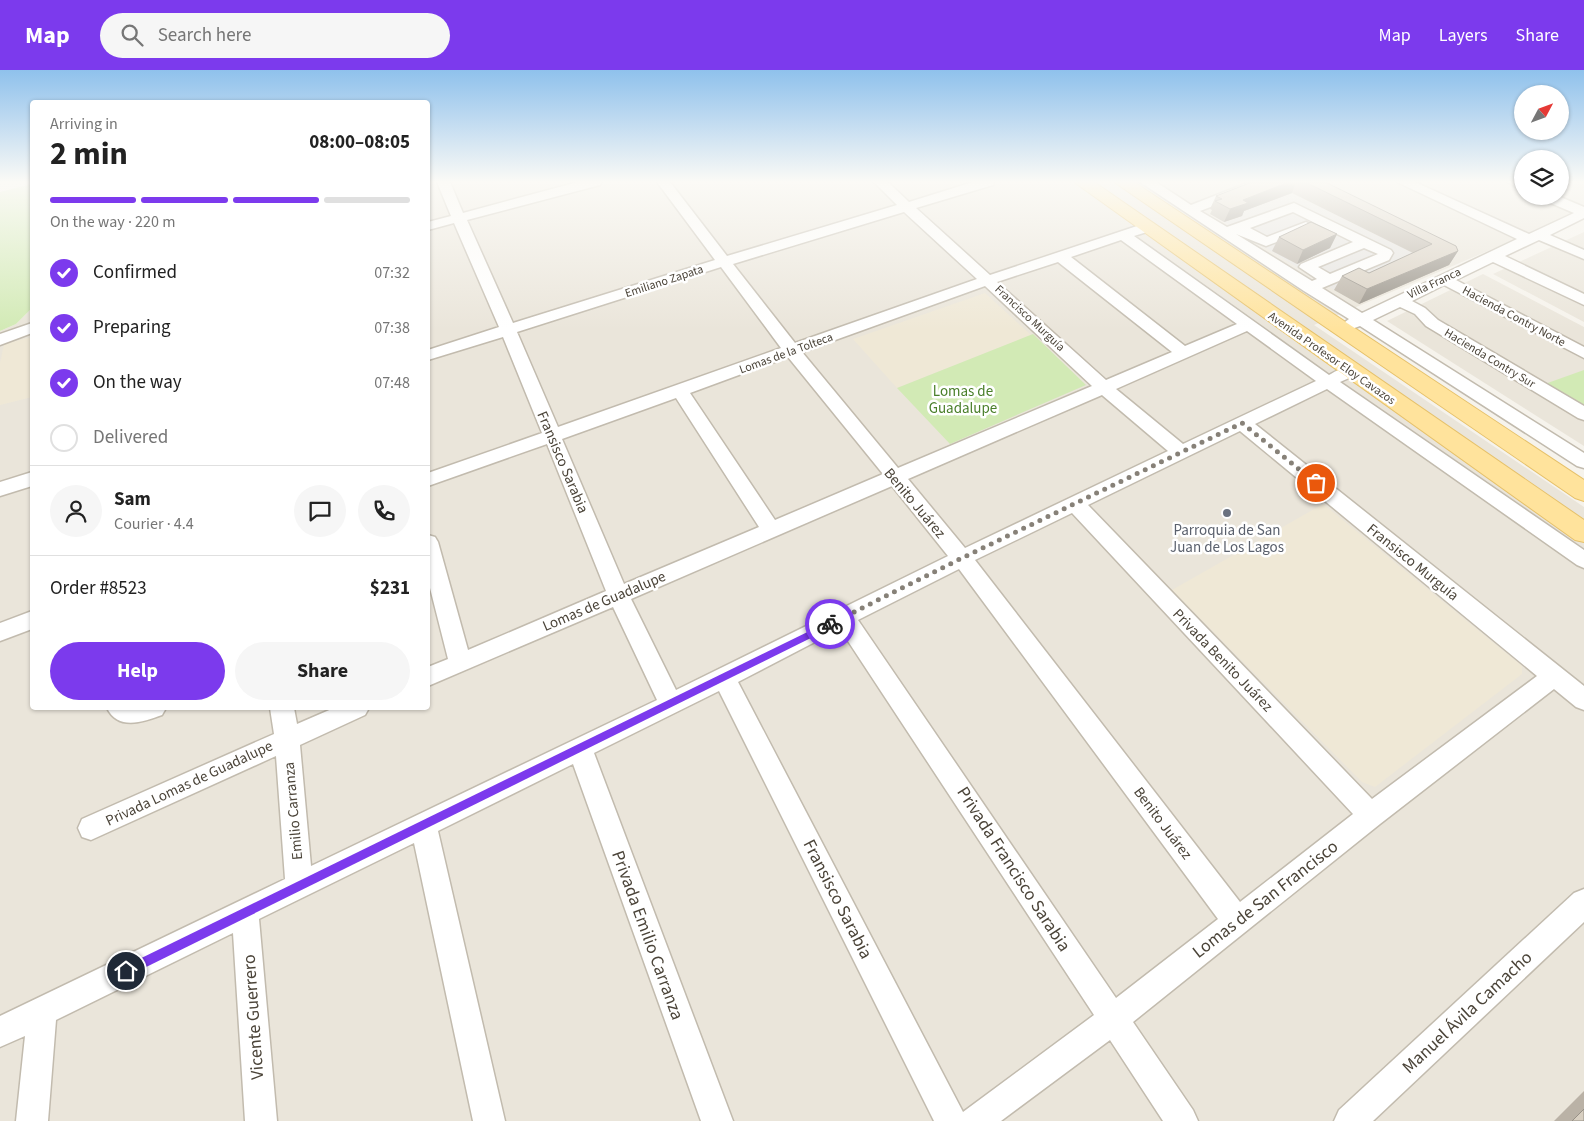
<!DOCTYPE html>
<html lang="en">
<head>
<meta charset="utf-8">
<style>
	body { margin:0; font-family:"Source Sans 3",sans-serif; background:#f6f6f6; color:#222; height:100vh; display:flex; flex-direction:column; font-size:19px; white-space:nowrap }
	* { box-sizing:border-box; margin:0 }
	p { font-size:16px; color:#767676 }
	.icon { flex:none; width:28px; height:28px; fill:none; stroke:currentColor; stroke-width:2; stroke-linecap:round; stroke-linejoin:round }
	.map { position:relative; flex:1; overflow:hidden }
	.details { position:absolute; left:30px; top:30px; width:400px; height:610px; display:flex; flex-direction:column; background:#fff; border-radius:5px; box-shadow:0 1px 4px #0004 }
	.details>* { flex:none }
	.needle { width:32px; rotate:49deg }
	.tools { position:absolute; left:1514px; top:15px; display:grid; gap:10px }
	.tools a { display:grid; place-items:center; width:55px; height:55px; border-radius:50%; background:#fff; box-shadow:0 1px 4px #0004; font-size:25px }
	.pin { position:absolute; display:grid; place-items:center; width:42px; height:42px; color:#fff; margin:-21px; border:2px solid #fff; border-radius:50%; box-shadow:0 1px 5px #0007 }
	.courier { position:absolute; display:grid; place-items:center; width:50px; height:50px; margin:-25px; border:4px solid #7c3aed; border-radius:50%; background:#fff; color:#222; box-shadow:0 1px 6px #0007 }
	.summary em { font-style:normal; font-weight:700 }
	.summary div { display:flex; flex-direction:column-reverse }
	.summary { display:flex; align-items:center; justify-content:space-between; height:85px; padding:0 20px }
	h1 { font-size:32px; font-weight:700; line-height:38px }
	.bar { display:grid; grid-template-columns:repeat(4,1fr); gap:8px 5px; align-content:center; height:60px; padding:0 20px }
	.bar i { height:6px; border-radius:4px; background:#e0e0e0 }
	.bar .active { background:#7c3aed }
	.bar p { grid-column:span 4 }
	.line { display:flex; align-items:center; gap:12px; padding:0 20px; border-top:1px solid #e0e0e0 }
	.line div { flex:1 }
	.round { display:grid; place-items:center; flex:none; width:52px; height:52px; border-radius:26px; background:#f6f6f6 }
	ol { padding:0 20px; list-style:none }
	li { display:flex; align-items:center; gap:15px; height:55px }
	li p { margin-inline-start:auto }
	li .icon { padding:5px; border-radius:50%; background:#7c3aed; color:#fff; stroke-width:4 }
	li:last-child { color:#767676 }
	li i { width:28px; height:28px; border:2px solid #e0e0e0; border-radius:50% }
	.cta { display:flex; gap:10px; margin-top:auto; padding:10px 20px }
	.cta a { flex:1; height:58px; border-radius:30px; background:#7c3aed; color:#fff; font-size:20px; font-weight:700; line-height:58px; text-align:center }
	.cta a+a { background:#f6f6f6; color:#222 }
	header { display:flex; align-items:center; gap:30px; box-sizing:border-box; height:70px; padding:0 25px; background:#7c3aed; color:#fff }
	header strong { font-size:24px }
	nav { display:flex; gap:28px; margin-inline-start:auto; font-size:18px }
	.search { width:350px; height:45px; background:#f6f6f6; display:flex; align-items:center; gap:12px; box-sizing:border-box; padding:0 18px; border-radius:28px; color:#767676; font-size:19px }
	.map>svg:first-child { display:block }
	.residential { fill:#eae5da }
	.education { fill:#efe8d6 }
	.green { fill:#d2eab5 }
	.parking { fill:#e5e3e0 }
	.lines { fill:none; stroke-linecap:round; stroke-linejoin:round }
	.minor-casing { stroke:#c2bbae; stroke-width:3 }
	.major-casing { stroke:#e6c16a; stroke-width:2 }
	.minor { fill:#fff; fill-rule:evenodd }
	.major { fill:#ffe39c; fill-rule:evenodd }
	.wall { fill:#bab2a6 }
	.shaded-wall { fill:#979187 }
	.building { fill:#d8cfc1; stroke:#979187 }
	.route { fill:#7c3aed }
	.done { stroke:#878178; stroke-width:5; stroke-dasharray:0 9 }
	.worship-dot { fill:#6b7280; stroke:#fff; stroke-width:2 }
	.labels { text-anchor:middle; stroke-width:5; stroke-linejoin:round; paint-order:stroke }
	.far-street-label { font-size:12px; fill:#4b4439; stroke:#fff }
	.park-label { font-size:15px; fill:#4a7f2a; stroke:#fff }
	.street-label { font-size:15px; fill:#4b4439; stroke:#fff }
	.worship-label { font-size:15px; fill:#5b616d; stroke:#fff }
	.near-street-label { font-size:18px; fill:#4b4439; stroke:#fff }
</style>
</head>
<body>
<header>
<strong>Map</strong>
<div class="search"><svg class="icon" aria-label="search" viewBox="0 0 24 24"><circle cx="10" cy="10" r="6"/><path d="M15 15l6 6"/></svg>Search here</div>
<nav><a>Map</a><a>Layers</a><a>Share</a></nav>
</header>
<div class="map">
<svg width="1584" height="1051" viewBox="0 0 1584 1051">
	<rect width="100%" height="100%" fill="#f6f3ec"/>
	<!-- residential -->
	<g class="residential">
		<polygon points="428,112 1522,112 1522,126 1560,126 1560,112 1584,112 1584,140 1314,255 1584,437 1584,1051 0,1051 0,261 16,254 32,238 32,638 428,638"/>
		<polygon points="1584,162 1584,252 1493,204"/>
		<polygon points="1483,204 1584,257 1584,376 1387,251"/>
	</g>
	<!-- education -->
	<g class="education">
		<polygon points="985,223 1031,265 897,318 853,269"/>
		<polygon points="32,267 32,327 0,335 0,293 4,274"/>
		<polygon points="1323,434 1522,596 1522,604 1375,717 1362,712 1172,520"/>
	</g>
	<!-- green -->
	<g class="green">
		<polygon points="32,114 32,238 16,254 0,261 0,122"/>
		<polygon points="1033,264 1086,315 950,374 897,318"/>
		<polygon points="1584,300 1584,339 1542,315"/>
	</g>
	<!-- parking -->
	<polygon class="parking" points="1292,123 1423,188 1351,212 1334,220 1224,152 1242,146 1238,143"/>
	<g class="lines">
		<!-- minor casing -->
		<g class="minor-casing">
			<g id="minor">
				<path d="M437 112H450L463 143 578 112H601L600 115 467 150 513 253 715 190 657 112H670L727 186 897 135 874 112H888L909 132 973 112H994L993 115 916 138 990 205 1140 155H1150L1152 158 1150 161 1134 166 1329 305C1338 300 1346 295 1356 297L1358 301 1356 305 1340 312 1584 480V498L1577 495 1327 319 1255 354 1584 616V640L1576 637 1554 619 1380 754 1133 952 1193 1040 1198 1051H1163L1110 970 1001 1051H934L719 621 594 683 733 1051H701L573 694 438 761 505 1051H473L414 773 259 849 277 1051H245L233 863 56 950 48 1051H16L25 966 0 977V946L285 809 276 686 91 770 82 767 78 758 82 749 274 664 270 638H294L297 654 334 638H369L365 645 300 675 311 796 657 630 613 537 428 616V597L448 589 428 510V465L435 467 438 472 468 580 606 521 547 374 428 416V403L542 363 503 267 428 290V280L499 257 454 153 428 160V152L451 146ZM904 142 977 209 795 273 733 194ZM1121 170 1237 254 1185 276 1071 187ZM1058 192 1172 282 1106 310 997 212ZM721 197 781 278 558 357 517 262ZM985 216 1092 316 898 398 802 282ZM1247 261 1316 311 1183 374 1116 319ZM788 287 883 404 775 450 690 323ZM1102 325 1168 381 965 478 908 409ZM676 328 759 457 624 514 562 369ZM1240 361 1537 606 1372 729 1088 435ZM892 416 948 486 676 620 631 529ZM1072 443 1353 744 1240 832 975 490ZM959 499 1218 849 1116 928 858 550ZM840 559 1094 945 963 1042 738 612Z"/>
				<path d="M1140 112H1156L1191 135 1250 112H1269L1268 115 1200 141 1227 157 1294 133 1391 180 1393 183 1389 190 1322 218 1362 243 1517 169 1397 112H1415L1529 164 1574 143 1541 129 1540 126H1558L1584 137V148L1550 165 1584 180V189L1539 170 1505 186 1584 224V235L1493 192 1456 210 1584 277V288L1444 215 1412 231 1425 238 1438 250 1584 336V350L1578 348 1426 256 1415 244 1400 237 1373 250 1584 383V398L1577 396 1360 256 1349 260 1343 258 1341 255 1349 249 1304 221ZM1293 142 1353 172 1301 194 1299 197 1317 209 1312 211 1236 164 1266 176 1311 159 1313 156 1306 152 1267 167 1250 158ZM1364 178 1378 184 1330 204 1318 197Z"/>
				<polygon points="1507,112 1522,112 1522,120"/>
				<polygon points="32,253 32,263 0,275 0,264"/>
				<polygon points="32,402 32,416 0,426 0,412"/>
				<polygon points="32,541 32,559 0,571 0,553"/>
				<path d="M107 638H166L162 645C143 652 118 661 107 638Z"/>
				<polygon points="1584,819 1584,852 1373,1051 1334,1051 1339,1040 1574,823"/>
			</g>
		</g>
		<!-- major casing -->
		<g class="major-casing">
			<g id="major">
				<polygon points="1074,112 1094,112 1584,450 1584,472 1575,470"/>
				<polygon points="1114,112 1134,112 1584,410 1584,431 1575,428"/>
			</g>
		</g>
		<!-- minor -->
		<use href="#minor" class="minor"/>
		<!-- major -->
		<use href="#major" class="major"/>
	</g>
	<!-- wall -->
	<g class="wall">
		<polygon points="1252,112 1325,112 1458,181 1449,195 1359,234 1334,220 1342,206 1369,203 1413,183 1292,123 1244,141 1242,146 1224,152 1210,144 1212,140 1210,139 1216,126"/>
		<polygon points="1337,164 1330,178 1297,194 1272,181 1279,167"/>
		<polygon points="1584,1021 1584,1051 1554,1051"/>
	</g>
	<!-- shaded-wall -->
	<g class="shaded-wall">
		<polygon points="1289,112 1296,112 1292,123 1244,141 1242,146 1224,152 1230,139 1243,130"/>
		<polygon points="1337,164 1330,178 1297,194 1303,180"/>
		<polygon points="1458,181 1449,195 1359,234 1367,219"/>
	</g>
	<!-- building -->
	<g class="building">
		<polygon points="1252,112 1289,112 1243,130 1248,133 1230,139 1215,131 1222,129 1216,126"/>
		<polygon points="1305,112 1325,112 1456,176 1458,181 1367,219 1342,206 1359,198 1369,203 1432,174"/>
		<polygon points="1311,152 1337,164 1303,180 1279,167"/>
		<polygon points="1584,1039 1584,1051 1572,1051"/>
	</g>
	<!-- sky -->
	<linearGradient id="sky" x2="0" y2="1"><stop stop-color="#8fc1ec"/><stop offset="0.43" stop-color="#fbfaf6"/><stop offset="1" stop-color="#fbfaf6" stop-opacity="0"/></linearGradient>
	<rect width="1584" height="260" fill="url(#sky)"/>
	<!-- route -->
	<polygon class="route" points="830,551 833,552 833,557 130,905 126,906 123,905 121,901 123,897"/>
	<g class="lines">
		<!-- done -->
		<polyline class="done" points="830,554 962,488 1242,353 1316,413"/>
	</g>
	<!-- markers -->
	<circle class="worship-dot" cx="1227" cy="443" r="5"/>
	<g class="labels">
		<!-- far-street labels -->
		<g class="far-street-label">
			<text transform="translate(664 211) rotate(-18)" y="4">Emiliano Zapata</text>
			<text transform="translate(1434 213) rotate(-25)" y="4">Villa Franca</text>
			<text transform="translate(1514 246) rotate(28)" y="4">Hacienda Contry Norte</text>
			<text transform="translate(1030 248) rotate(43)" y="4">Francisco Murguía</text>
			<text transform="translate(786 283) rotate(-20)" y="4">Lomas de la Tolteca</text>
			<text transform="translate(1332 288) rotate(35)" y="4">Avenida Profesor Eloy Cavazos</text>
			<text transform="translate(1490 288) rotate(31)" y="4">Hacienda Contry Sur</text>
		</g>
		<!-- park labels -->
		<g class="park-label">
			<text x="963" y="326">Lomas de<tspan x="963" dy="17">Guadalupe</tspan></text>
		</g>
		<!-- street labels -->
		<g class="street-label">
			<text transform="translate(563 392) rotate(67)" y="5">Fransisco Sarabia</text>
			<text transform="translate(915 433) rotate(50)" y="5">Benito Juárez</text>
			<text transform="translate(1413 492) rotate(39)" y="5">Fransisco Murguía</text>
			<text transform="translate(604 531) rotate(-23)" y="5">Lomas de Guadalupe</text>
			<text transform="translate(1223 590) rotate(46)" y="5">Privada Benito Juárez</text>
			<text transform="translate(189 713) rotate(-25)" y="5">Privada Lomas de Guadalupe</text>
			<text transform="translate(293 741) rotate(-95)" y="5">Emilio Carranza</text>
			<text transform="translate(1163 753) rotate(53)" y="5">Benito Juárez</text>
		</g>
		<!-- worship labels -->
		<g class="worship-label">
			<text x="1227" y="465">Parroquia de San<tspan x="1227" dy="17">Juan de Los Lagos</tspan></text>
		</g>
		<!-- near-street labels -->
		<g class="near-street-label">
			<text transform="translate(1014 799) rotate(57)" y="6">Privada Francisco Sarabia</text>
			<text transform="translate(838 829) rotate(63)" y="6">Fransisco Sarabia</text>
			<text transform="translate(1265 829) rotate(-38)" y="6">Lomas de San Francisco</text>
			<text transform="translate(648 865) rotate(70)" y="6">Privada Emilio Carranza</text>
			<text transform="translate(1467 942) rotate(-43)" y="6">Manuel Ávila Camacho</text>
			<text transform="translate(253 947) rotate(-94)" y="6">Vicente Guerrero</text>
		</g>
	</g>
</svg>
<div class="tools">
<a><svg class="needle" viewBox="-14 -14 28 28"><path d="M0-13l5 13h-10z" fill="#e53935"/><path d="M0 13l5-13h-10z" fill="#767676"/></svg></a>
<a><svg class="icon" aria-label="layers" viewBox="0 0 24 24"><path d="M12 4l9 5-9 5-9-5zM3 14l9 5 9-5"/></svg></a>
</div>
<div class="pin" style="left:1316px;top:413px;background:#ea580c"><svg class="icon" aria-label="bag" viewBox="0 0 24 24"><path d="M5 8h14l-1 12H6zM9 8a3 3 0 0 1 6 0"/></svg></div>
<div class="pin" style="left:126px;top:901px;background:#1f2937"><svg class="icon" aria-label="home" viewBox="0 0 24 24"><path d="M3 11l9-7 9 7M6 9v11h12V9"/></svg></div>
<div class="courier" style="left:830px;top:554px"><svg class="icon" aria-label="bike" viewBox="0 0 24 24"><circle cx="6" cy="16" r="4"/><circle cx="18" cy="16" r="4"/><path d="M6 16l4-8h5l3 8M10 8l3 8H6M13 5h3"/></svg></div>
<section class="details">
<div class="summary"><div><h1>2 min</h1><p>Arriving in</p></div><em>08:00–08:05</em></div>
<div class="bar"><i class="active"></i><i class="active"></i><i class="active"></i><i></i><p>On the way · 220 m</p></div>
<ol>
<li><svg class="icon" aria-label="check" viewBox="0 0 24 24"><path d="M5 12l5 5 9-10"/></svg>Confirmed<p>07:32</p></li>
<li><svg class="icon" aria-label="check" viewBox="0 0 24 24"><path d="M5 12l5 5 9-10"/></svg>Preparing<p>07:38</p></li>
<li><svg class="icon" aria-label="check" viewBox="0 0 24 24"><path d="M5 12l5 5 9-10"/></svg>On the way<p>07:48</p></li>
<li><i></i>Delivered</li>
</ol>
<div class="line" style="height:90px"><a class="round"><svg class="icon" aria-label="person" viewBox="0 0 24 24"><circle cx="12" cy="8" r="4"/><path d="M4 21q1-7 8-7t8 7"/></svg></a><div><b>Sam</b><p>Courier · 4.4</p></div><a class="round"><svg class="icon" aria-label="chat" viewBox="0 0 24 24"><path d="M4 5h16v11H9l-5 4z"/></svg></a><a class="round"><svg class="icon" aria-label="phone" viewBox="0 0 24 24"><path d="M5 4h4l2 5-3 2q2 4 5 5l2-3 5 2v4C11 20 4 13 5 4z"/></svg></a></div>
<div class="line" style="height:65px"><div>Order #8523</div><b>$231</b></div>
<div class="cta"><a>Help</a><a>Share</a></div>
</section>
</div>
</body>
</html>
